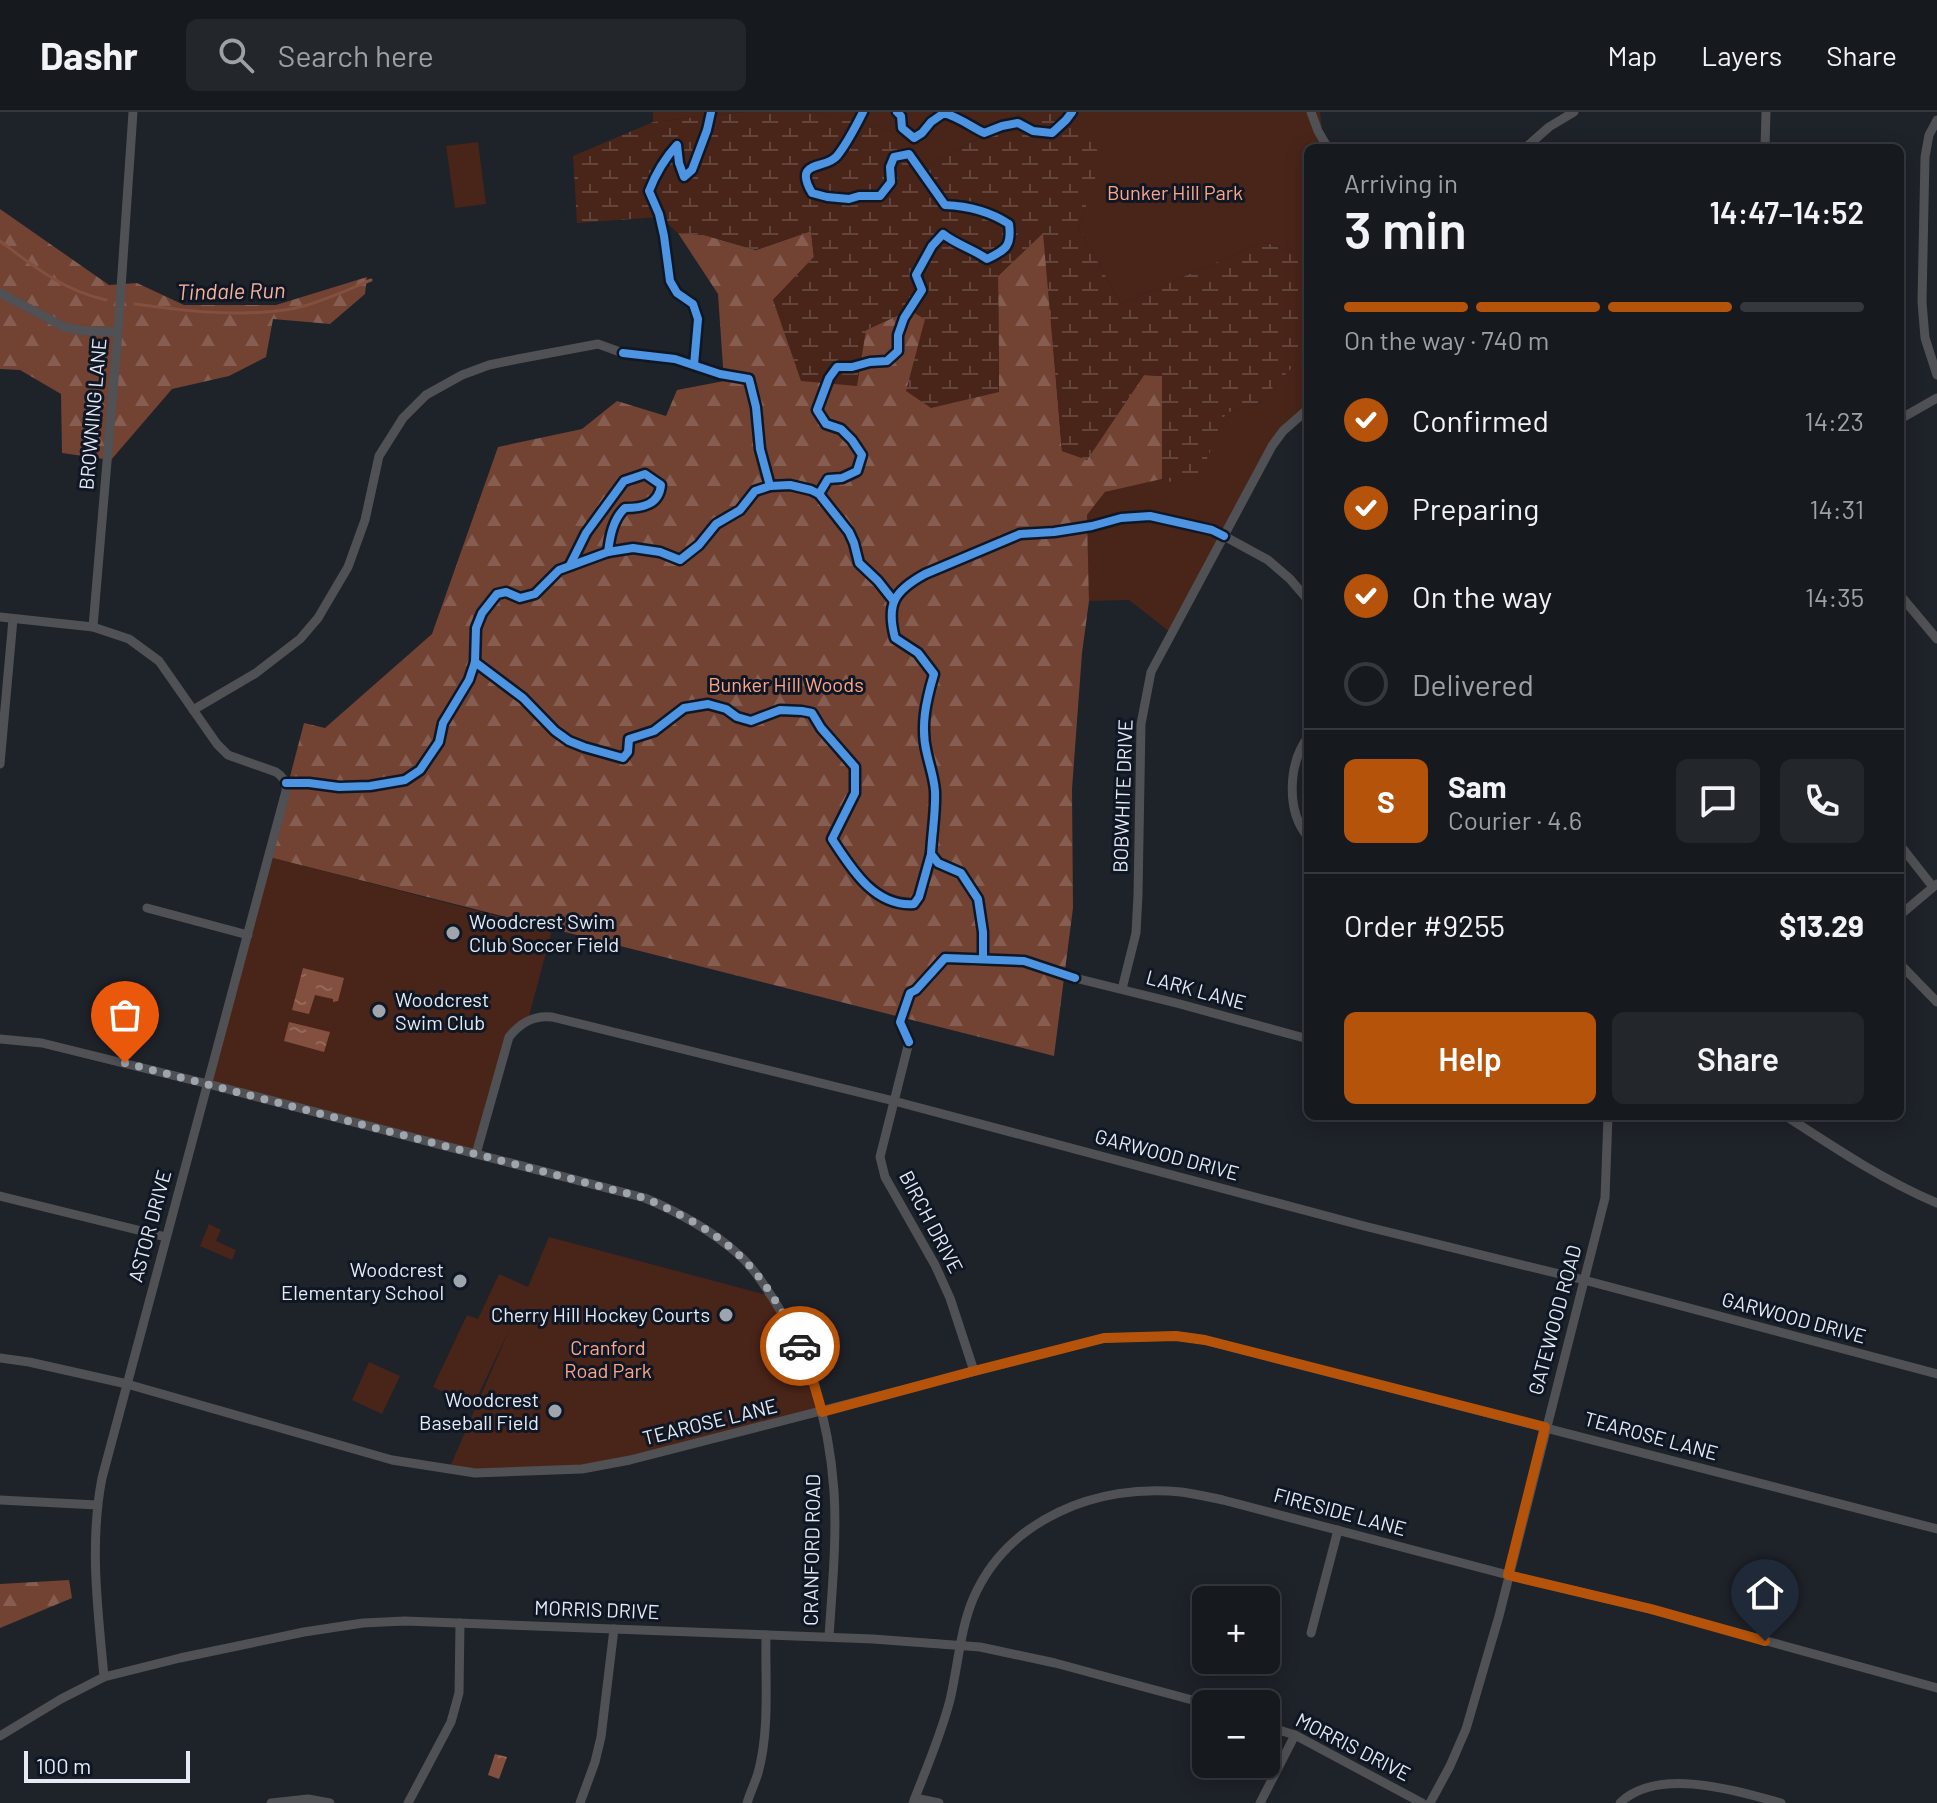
<!DOCTYPE html>
<html lang="en">
<head>
<meta charset="utf-8">
<style>
	body { margin:0; font-family:Barlow,sans-serif; background:#23272c; color:#f1f3f6; height:100vh; display:flex; flex-direction:column; font-size:30px; white-space:nowrap }
	* { box-sizing:border-box; margin:0 }
	p { font-size:26px; color:#9ea1a4 }
	.icon { flex:none; width:44px; height:44px; fill:none; stroke:currentColor; stroke-width:2; stroke-linecap:round; stroke-linejoin:round }
	.map { position:relative; flex:1; overflow:hidden }
	.side { position:absolute; left:1304px; top:32px; width:600px; height:976px; display:flex; flex-direction:column; background:#161a1f; border-radius:12px; box-shadow:0 4px 20px #0003,0 0 0 2px #35383d }
	.side>* { flex:none }
	.fabs { position:absolute; left:1192px; top:1474px; display:grid; gap:16px }
	.fabs a { display:grid; place-items:center; width:88px; height:88px; border-radius:12px; background:#161a1f; box-shadow:0 4px 20px #0003,0 0 0 2px #35383d; font-size:40px }
	.scale { position:absolute; left:24px; bottom:20px; width:166px; box-sizing:border-box; padding-left:8px; border:4px solid #e5ebf4; border-top:0; font-size:22px; line-height:28px; white-space:nowrap; color:#e5ebf4; -webkit-text-stroke:6px #101724; paint-order:stroke }
	.pin { position:absolute; display:grid; place-items:center; width:68px; height:68px; color:#fff; margin:-82px -34px; border-radius:50% 50% 50% 0; rotate:-45deg; box-shadow:0 0 8px #0007 }
	.pin .icon { rotate:45deg }
	.courier { position:absolute; display:grid; place-items:center; width:80px; height:80px; margin:-40px; border:6px solid #b45309; border-radius:50%; background:#fff; color:#222; box-shadow:0 2px 10px #0007 }
	.head em { font-style:normal; font-weight:600 }
	.head div { display:flex; flex-direction:column-reverse }
	.head { display:flex; align-items:center; justify-content:space-between; height:136px; padding:0 40px }
	h1 { font-size:52px; font-weight:600; line-height:60px }
	.bar { display:grid; grid-template-columns:repeat(4,1fr); gap:12px 8px; align-content:center; height:96px; padding:0 40px }
	.bar i { height:10px; border-radius:6px; background:#35383d }
	.bar .active { background:#b45309 }
	.bar p { grid-column:span 4 }
	.line { display:flex; align-items:center; gap:20px; padding:0 40px; border-top:2px solid #35383d }
	.line div { flex:1 }
	.round { display:grid; place-items:center; flex:none; width:84px; height:84px; border-radius:12px; background:#23272c }
	ol { padding:0 40px; list-style:none }
	li { display:flex; align-items:center; gap:24px; height:88px }
	li p { margin-inline-start:auto }
	li .icon { padding:8px; border-radius:50%; background:#b45309; color:#fff; stroke-width:4 }
	li:last-child { color:#9ea1a4 }
	li i { width:44px; height:44px; border:4px solid #35383d; border-radius:50% }
	.cta { display:flex; gap:16px; margin-top:auto; padding:16px 40px }
	.cta a { flex:1; height:92px; border-radius:12px; background:#b45309; color:#fff; font-size:32px; font-weight:600; line-height:92px; text-align:center }
	.cta a+a { background:#23272c; color:#f1f3f6 }
	header { display:flex; align-items:center; gap:48px; box-sizing:border-box; height:112px; padding:0 40px; background:#161a1f; border-bottom:2px solid #35383d }
	header strong { font-size:38px }
	nav { display:flex; gap:44px; margin-inline-start:auto; font-size:28px }
	.search { width:560px; height:72px; background:#23272c; display:flex; align-items:center; gap:20px; box-sizing:border-box; padding:0 28px; border-radius:12px; color:#9ea1a4; font-size:30px }
	.map>svg:first-child { display:block }
	.green { fill:#492419 }
	.forest { fill:url(#forest-firs) }
	.wetland { fill:url(#wetland-marsh) }
	.water { fill:url(#water-ripples) }
	.lines { fill:none; stroke-linecap:round; stroke-linejoin:round }
	.stream { stroke:#834f3e; stroke-width:3 }
	.minor { stroke:#4f5154; stroke-width:9 }
	.cycleway-casing { stroke:#101724; stroke-width:13 }
	.cycleway { stroke:#4d94e3; stroke-width:8 }
	.done { stroke:#9fa5ad; stroke-width:8; stroke-dasharray:0 14.4 }
	.route { stroke:#b45309; stroke-width:10 }
	.poi-dot { fill:#9fa5ad; stroke:#101724; stroke-width:3 }
	.labels { text-anchor:middle; stroke-width:6; stroke-linejoin:round; paint-order:stroke }
	.park-label { font-size:20px; fill:#fea588; stroke:#101724 }
	.street-label { font-size:20px; fill:#e5ebf4; stroke:#101724 }
	.poi-label { font-size:20px; fill:#e5ebf4; stroke:#101724; text-anchor:end }
	.water-label { font-size:22px; font-style:italic; fill:#f8b19a; stroke:#101724 }
</style>
</head>
<body>
<header>
<strong>Dashr</strong>
<div class="search"><svg class="icon" aria-label="search" viewBox="0 0 24 24"><circle cx="10" cy="10" r="6"/><path d="M15 15l6 6"/></svg>Search here</div>
<nav><a>Map</a><a>Layers</a><a>Share</a></nav>
</header>
<div class="map">
<svg width="1937" height="1691" viewBox="0 0 1937 1691">
	<defs>
		<pattern id="forest-firs" width="22" height="20" patternUnits="userSpaceOnUse" patternTransform="scale(2)"><rect width="22" height="20" fill="#724233"/><path d="M5 1l3.5 6h-7zM16 11l3.5 6h-7z" fill="#865d51"/></pattern>
		<pattern id="wetland-marsh" width="20" height="14" patternUnits="userSpaceOnUse" patternTransform="scale(2)"><rect width="20" height="14" fill="#492419"/><path d="M1 5h8M5 5V1M11 12h8M15 12V8" fill="none" stroke="#63443b"/></pattern>
		<pattern id="water-ripples" width="26" height="14" patternUnits="userSpaceOnUse" patternTransform="scale(2)"><rect width="26" height="14" fill="#834f3e"/><path d="M2 4q2-2 4 0t4 0M15 11q2-2 4 0t4 0" fill="none" stroke="#94685a"/></pattern>
	</defs>
	<rect width="100%" height="100%" fill="#1e2229"/>
	<!-- green -->
	<g class="green">
		<polygon points="653,0 744,0 653,10"/>
		<polygon points="813,0 1025,0 931,53 899,42 891,19"/>
		<polygon points="1066,0 1320,0 1323,25 1334,36 1308,36 1308,144 1263,130 1121,192 1079,116 1101,45 1076,8"/>
		<polygon points="478,30 486,92 455,96 446,34"/>
		<polygon points="1308,239 1308,305 1283,319 1175,524 1129,488 1089,489 1087,403 1105,380 1162,367 1194,377 1226,301 1257,292"/>
		<polygon points="269,745 552,818 528,908 516,916 476,1042 208,972"/>
		<polygon points="209,1112 221,1118 216,1129 236,1138 232,1148 200,1134"/>
		<polygon points="549,1125 771,1184 784,1203 822,1300 582,1357 449,1357 510,1216 473,1294 433,1275 467,1203 478,1207 499,1162 528,1175"/>
		<polygon points="369,1250 400,1264 382,1302 352,1288"/>
	</g>
	<!-- forest -->
	<g class="forest">
		<polygon points="0,97 109,173 137,171 184,193 276,193 367,165 365,182 330,212 273,207 266,245 229,264 172,277 111,348 62,341 61,282 20,258 0,257"/>
		<polygon points="811,119 814,145 773,188 866,218 910,198 925,207 999,280 998,164 1044,120 1062,339 1087,347 1144,263 1163,264 1162,367 1105,380 1087,403 1089,489 1082,541 1072,677 1073,796 1054,944 269,745 304,611 325,616 432,522 498,335 582,317 617,289 666,304 677,278 724,269 718,182 678,121 704,123 756,138"/>
		<polygon points="69,1468 72,1486 0,1516 0,1472"/>
	</g>
	<!-- wetland -->
	<polygon class="wetland" points="744,0 813,0 892,19 899,42 931,53 1025,0 1066,0 1076,8 1102,45 1079,116 1121,192 1263,130 1308,144 1308,239 1257,292 1226,301 1194,378 1162,367 1162,264 1144,263 1087,348 1062,339 1043,121 998,164 999,280 931,296 906,279 925,207 910,198 866,218 857,274 801,269 773,188 814,145 811,119 756,138 704,123 678,121 660,105 577,111 573,44 653,10"/>
	<!-- water -->
	<g class="water">
		<polygon points="303,856 344,866 338,889 333,890 333,887 315,883 309,902 292,898"/>
		<polygon points="289,910 330,920 324,940 284,929"/>
		<polygon points="495,1642 507,1645 499,1667 488,1663"/>
	</g>
	<g class="lines">
		<!-- stream -->
		<g class="stream">
			<path d="M0 129C33 154 64 179 106 188"/>
			<path d="M135 192C184 199 247 206 296 196 322 190 347 178 371 168"/>
		</g>
		<!-- minor -->
		<g class="minor">
			<polyline points="1311,0 1318,19 1328,36"/>
			<polyline points="1937,8 1929,23 1925,45 1922,190 1925,226 1937,263"/>
			<polyline points="1525,36 1549,15 1574,0"/>
			<polyline points="1765,36 1766,0"/>
			<polyline points="0,181 64,215 84,219 118,220"/>
			<polyline points="1900,307 1937,286"/>
			<polyline points="1224,424 1268,448 1290,467 1308,488"/>
			<polyline points="1900,483 1937,527"/>
			<path d="M0 505 93 515 129 527 159 549 217 632 228 643 276 660C284 665 287 671 286 679L102 1366C89 1433 98 1498 104 1565"/>
			<polyline points="93,515 118,220 133,0"/>
			<polyline points="193,598 256,561 300,527 318,506 348,455 365,408 379,344 403,306 426,283 462,263 489,253 518,247 598,232 623,241"/>
			<path d="M1308 625C1288 652 1286 699 1308 725"/>
			<polyline points="0,652 13,507"/>
			<polyline points="1900,733 1933,775"/>
			<polyline points="147,796 248,823"/>
			<polyline points="1900,803 1937,772"/>
			<polyline points="1900,852 1937,890"/>
			<polyline points="1075,866 1180,892 1308,927"/>
			<polyline points="1122,877 1136,821 1138,783 1141,612 1151,560 1272,334 1283,319 1308,297"/>
			<path d="M0 927 42 931 208 972 645 1086C678 1100 711 1118 738 1142 752 1154 762 1170 772 1185 811 1244 829 1309 834 1379 837 1428 832 1477 829 1525"/>
			<polyline points="909,930 880,1045 885,1065 935,1153 950,1186 974,1259"/>
			<path d="M1786 1004C1835 1036 1883 1068 1937 1091"/>
			<path d="M476 1042 509 925C521 910 534 903 552 905L894 989 1364 1114 1584 1168 1937 1262"/>
			<polyline points="0,1084 166,1125"/>
			<polyline points="0,1246 29,1250 127,1272 392,1348 475,1361 582,1357 630,1348 1104,1226 1176,1224 1205,1228 1937,1417"/>
			<polyline points="0,1388 97,1393"/>
			<polyline points="1311,1521 1338,1418"/>
			<polyline points="1266,1614 1295,1623 1422,1691"/>
			<polyline points="0,1624 61,1587 104,1565 180,1546 304,1520 363,1511 405,1509 873,1527 980,1535 1055,1551 1207,1592"/>
			<polyline points="915,1686 939,1691"/>
			<polyline points="271,1691 308,1687 330,1691"/>
			<polyline points="408,1691 451,1610 459,1581 460,1511"/>
			<polyline points="580,1691 595,1650 601,1625 614,1517"/>
			<path d="M747 1691C750 1681 755 1671 758 1661 770 1618 765 1568 766 1523"/>
			<path d="M913 1691C926 1657 941 1623 950 1588 958 1554 960 1518 973 1487 1007 1407 1098 1371 1181 1380 1195 1382 1209 1385 1223 1388L1508 1463 1651 1497 1937 1576"/>
			<polyline points="1260,1691 1295,1623"/>
			<polyline points="1430,1691 1450,1654 1466,1617 1499,1504 1605,1086 1608,1004"/>
			<path d="M1620 1691C1658 1654 1737 1679 1781 1691"/>
		</g>
		<!-- cycleway casing -->
		<g class="cycleway-casing">
			<g id="cycleway">
				<path d="M897 0 901 4 902 16 914 26 922 21 931 10 944 1C960 6 970 14 984 21L1002 14 1018 11 1033 19 1052 21 1066 8 1072 0"/>
				<polyline points="623,241 675,247 720,262 749,267 756,295 760,337 770,374"/>
				<path d="M694 253 698 207 693 192 677 181 670 169 664 124 659 102 649 79C656 61 664 47 677 33L679 51 684 65 692 58 707 18 711 0"/>
				<path d="M819 382 828 367 842 366 857 359 862 343 852 328 841 317 826 312 817 298 829 266 837 255H852L870 250 887 249 898 239V223L904 206 922 178 916 163 932 134 943 122C957 133 973 137 987 147 1006 138 1012 134 1009 112 989 99 969 94 945 93L909 42 894 45 890 55 891 70 880 84H859L849 87 827 85 812 81C792 47 826 58 837 44 845 34 857 12 863 0"/>
				<path d="M570 453 586 421 624 369 645 362 661 373C659 393 642 396 625 396 613 407 610 424 608 440"/>
				<path d="M475 550 523 586 555 619 569 629 584 635 623 646 628 640 629 627 654 619 684 596 708 592 726 597 737 605 751 609 780 598 802 599 812 601 821 616 855 655V681L832 727C851 756 874 795 914 792L919 785 931 742"/>
				<polyline points="286,671 309,671 339,675 370,674 405,668 420,658 439,630 443,611 469,568 475,550 476,516 482,501 497,482 506,480 520,486 535,482 559,458 608,440 633,436 660,440 680,448 699,433 716,412 740,398 755,379 770,374 790,373 811,378 819,382 849,420 854,431 859,451 878,469 893,488"/>
				<path d="M983 846V820L978 787 961 761 938 751 931 742C932 721 936 699 935 679 934 666 930 655 927 642 920 615 926 589 934 562L918 541 895 526C886 492 894 479 925 462L1020 422 1054 420 1092 414 1121 406 1150 404 1212 418 1224 424"/>
				<polyline points="909,930 900,910 910,881 916,878 945,846 1024,849 1075,866"/>
			</g>
		</g>
		<!-- cycleway -->
		<use href="#cycleway" class="cycleway"/>
	</g>
	<g class="lines">
		<!-- done -->
		<path class="done" d="M125 951 645 1086C677 1100 716 1120 741 1145 766 1169 785 1203 800 1234"/>
		<!-- route -->
		<polyline class="route" points="800,1234 810,1258 822,1300 974,1259 1104,1226 1176,1224 1205,1228 1545,1315 1508,1463 1651,1497 1765,1529"/>
	</g>
	<!-- markers -->
	<g class="poi-dot">
		<circle cx="453" cy="821" r="8"/>
		<circle cx="379" cy="899" r="8"/>
		<circle cx="460" cy="1169" r="8"/>
		<circle cx="726" cy="1203" r="8"/>
		<circle cx="555" cy="1299" r="8"/>
	</g>
	<g class="labels">
		<!-- park labels -->
		<g class="park-label">
			<text x="1175" y="88">Bunker Hill Park</text>
			<text x="786" y="580">Bunker Hill Woods</text>
			<text x="608" y="1243">Cranford<tspan x="608" dy="23">Road Park</tspan></text>
		</g>
		<!-- street labels -->
		<g class="street-label">
			<text transform="translate(93 302) rotate(-85)" y="7">BROWNING LANE</text>
			<text transform="translate(1123 684) rotate(-88)" y="7">BOBWHITE DRIVE</text>
			<text transform="translate(1196 878) rotate(15)" y="7">LARK LANE</text>
			<text transform="translate(1167 1043) rotate(15)" y="7">GARWOOD DRIVE</text>
			<text transform="translate(931 1110) rotate(62)" y="7">BIRCH DRIVE</text>
			<text transform="translate(150 1114) rotate(-75)" y="7">ASTOR DRIVE</text>
			<text transform="translate(1794 1206) rotate(15)" y="7">GARWOOD DRIVE</text>
			<text transform="translate(1555 1208) rotate(-75)" y="7">GATEWOOD ROAD</text>
			<text transform="translate(710 1310) rotate(-14)" y="7">TEAROSE LANE</text>
			<text transform="translate(1651 1324) rotate(15)" y="7">TEAROSE LANE</text>
			<text transform="translate(1340 1400) rotate(15)" y="7">FIRESIDE LANE</text>
			<text transform="translate(812 1438) rotate(-89)" y="7">CRANFORD ROAD</text>
			<text transform="translate(597 1498) rotate(2)" y="7">MORRIS DRIVE</text>
			<text transform="translate(1353 1635) rotate(27)" y="7">MORRIS DRIVE</text>
		</g>
		<!-- poi labels -->
		<g class="poi-label">
			<text x="469" y="817" text-anchor="start">Woodcrest Swim<tspan x="469" dy="23">Club Soccer Field</tspan></text>
			<text x="395" y="895" text-anchor="start">Woodcrest<tspan x="395" dy="23">Swim Club</tspan></text>
			<text x="444" y="1165">Woodcrest<tspan x="444" dy="23">Elementary School</tspan></text>
			<text x="710" y="1210">Cherry Hill Hockey Courts</text>
			<text x="539" y="1295">Woodcrest<tspan x="539" dy="23">Baseball Field</tspan></text>
		</g>
		<!-- water labels -->
		<g class="water-label">
			<text transform="translate(231 179) rotate(-1)" y="8">Tindale Run</text>
		</g>
	</g>
</svg>
<div class="fabs">
<a>+</a>
<a>−</a>
</div>
<div class="scale">100 m</div>
<div class="pin" style="left:125px;top:951px;background:#ea580c"><svg class="icon" aria-label="bag" viewBox="0 0 24 24"><path d="M5 8h14l-1 12H6zM9 8a3 3 0 0 1 6 0"/></svg></div>
<div class="pin" style="left:1765px;top:1529px;background:#1f2937"><svg class="icon" aria-label="home" viewBox="0 0 24 24"><path d="M3 11l9-7 9 7M6 9v11h12V9"/></svg></div>
<div class="courier" style="left:800px;top:1234px"><svg class="icon" aria-label="car" viewBox="0 0 24 24"><path d="M5 17H2v-5l4-1 3-4h7l3 4 3 1v5h-3M9 17h6M6 11h13"/><circle cx="7" cy="17" r="2"/><circle cx="17" cy="17" r="2"/></svg></div>
<section class="side">
<div class="head"><div><h1>3 min</h1><p>Arriving in</p></div><em>14:47–14:52</em></div>
<div class="bar"><i class="active"></i><i class="active"></i><i class="active"></i><i></i><p>On the way · 740 m</p></div>
<ol>
<li><svg class="icon" aria-label="check" viewBox="0 0 24 24"><path d="M5 12l5 5 9-10"/></svg>Confirmed<p>14:23</p></li>
<li><svg class="icon" aria-label="check" viewBox="0 0 24 24"><path d="M5 12l5 5 9-10"/></svg>Preparing<p>14:31</p></li>
<li><svg class="icon" aria-label="check" viewBox="0 0 24 24"><path d="M5 12l5 5 9-10"/></svg>On the way<p>14:35</p></li>
<li><i></i>Delivered</li>
</ol>
<div class="line" style="height:144px"><b class="round" style="background:#b45309;color:#fff">S</b><div><b>Sam</b><p>Courier · 4.6</p></div><a class="round"><svg class="icon" aria-label="chat" viewBox="0 0 24 24"><path d="M4 5h16v11H9l-5 4z"/></svg></a><a class="round"><svg class="icon" aria-label="phone" viewBox="0 0 24 24"><path d="M5 4h4l2 5-3 2q2 4 5 5l2-3 5 2v4C11 20 4 13 5 4z"/></svg></a></div>
<div class="line" style="height:104px"><div>Order #9255</div><b>$13.29</b></div>
<div class="cta"><a>Help</a><a>Share</a></div>
</section>
</div>
</body>
</html>
